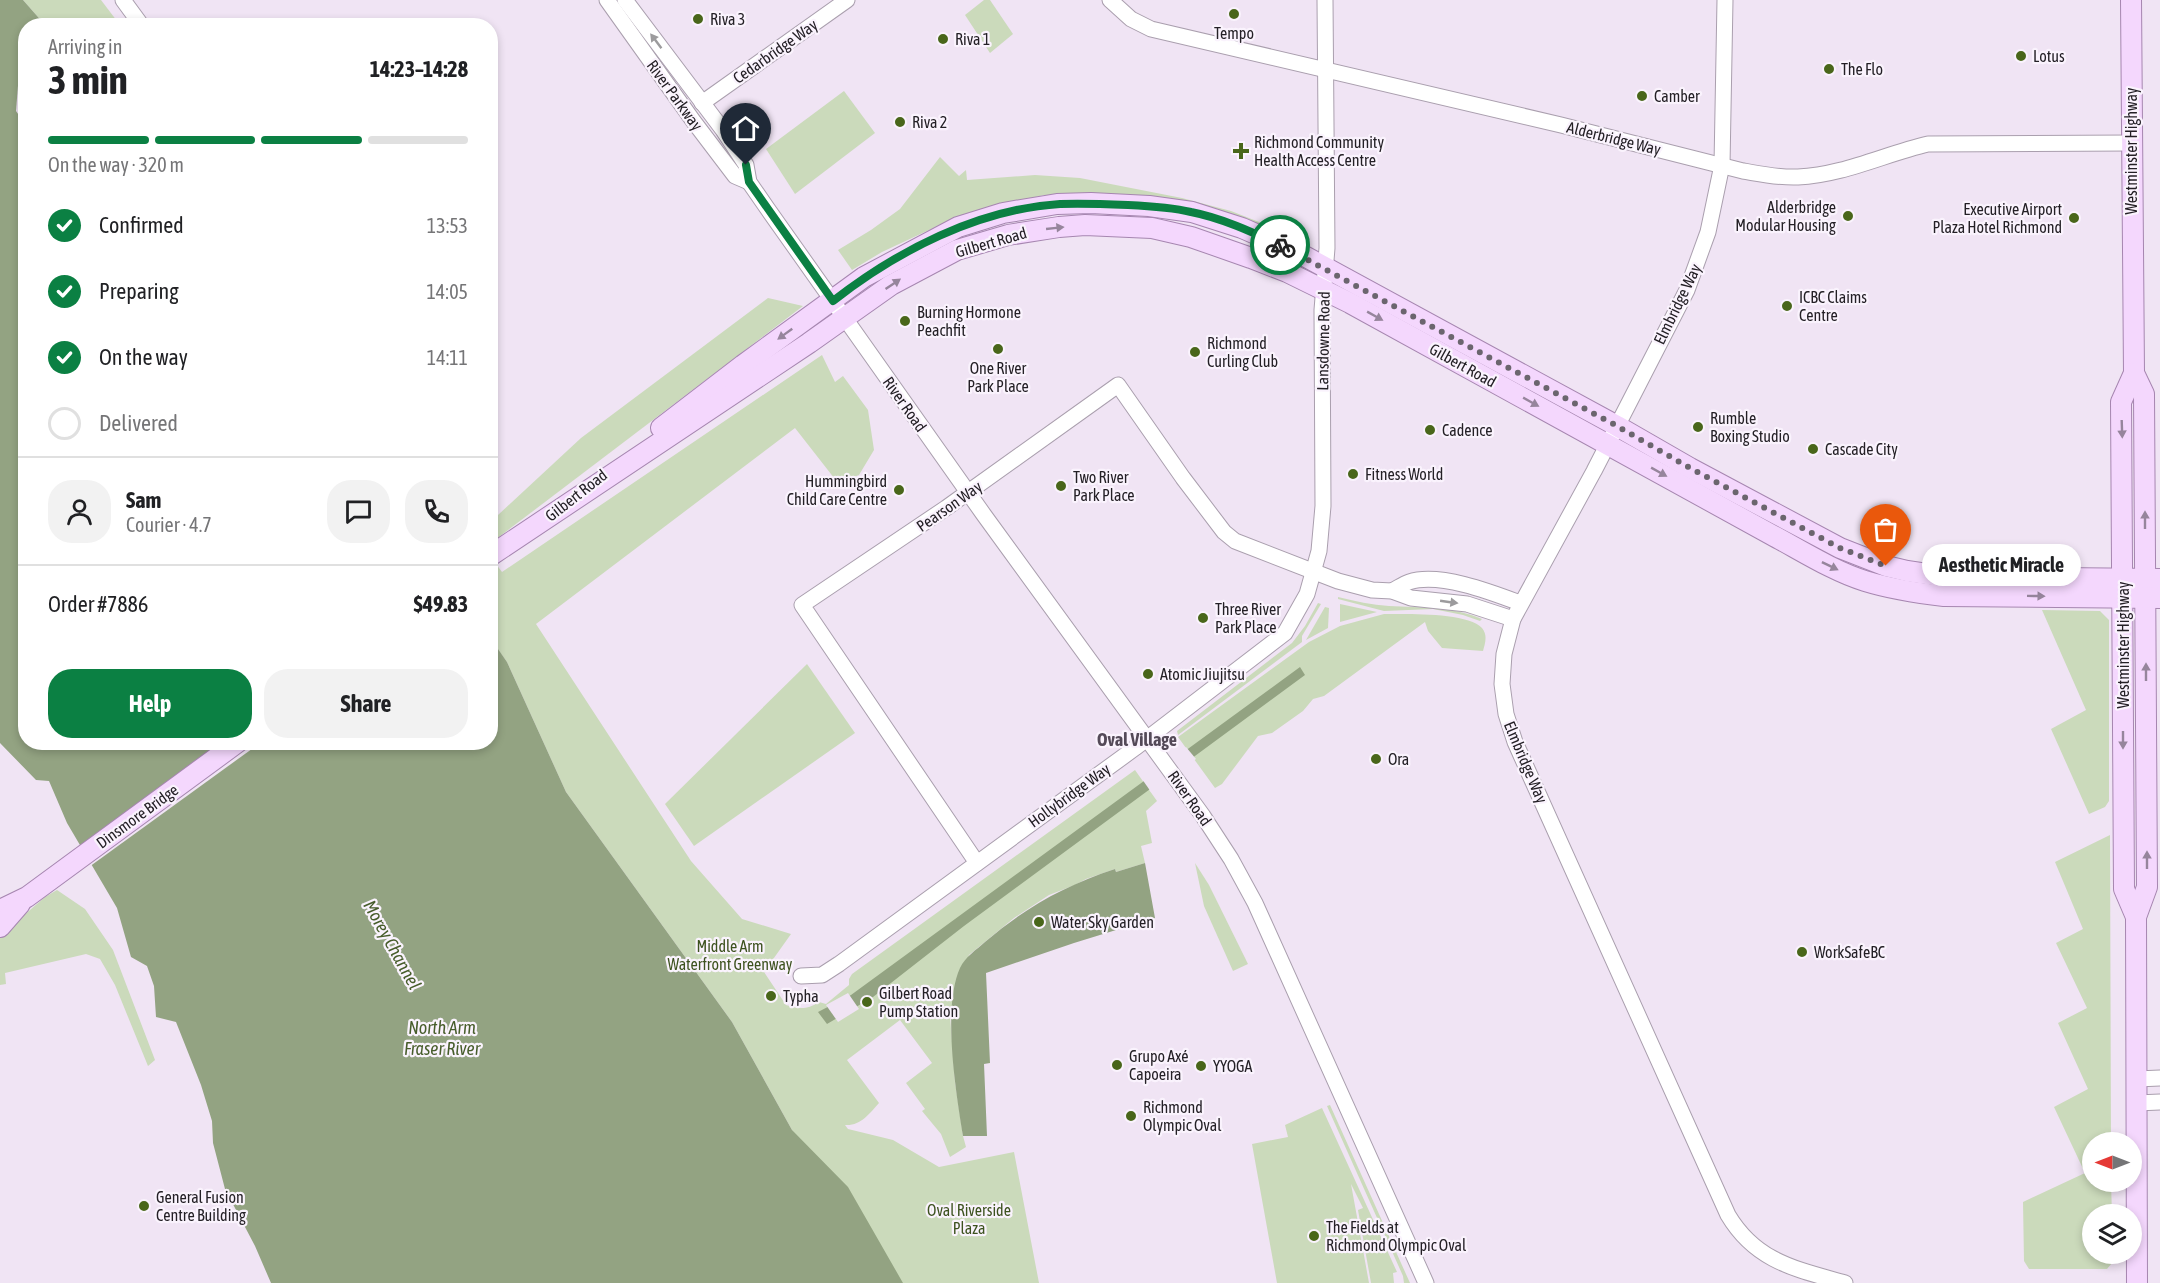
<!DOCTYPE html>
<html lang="en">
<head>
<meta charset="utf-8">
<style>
	body { margin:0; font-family:"Asap Condensed",sans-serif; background:#f2f2f2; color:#202124; height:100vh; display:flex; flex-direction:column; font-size:22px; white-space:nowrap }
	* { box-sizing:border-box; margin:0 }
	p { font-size:20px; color:#757577 }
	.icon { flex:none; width:33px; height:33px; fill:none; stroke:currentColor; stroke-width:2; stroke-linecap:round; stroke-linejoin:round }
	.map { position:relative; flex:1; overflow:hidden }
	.details { position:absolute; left:18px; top:18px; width:480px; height:732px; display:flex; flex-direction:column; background:#fff; border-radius:24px; box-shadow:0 3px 9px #0003 }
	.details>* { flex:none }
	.needle { width:39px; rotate:270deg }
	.buttons { position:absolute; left:2082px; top:1132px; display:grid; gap:12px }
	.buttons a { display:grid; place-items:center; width:60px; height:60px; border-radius:50%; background:#fff; box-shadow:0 3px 9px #0003; font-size:30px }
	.pin { position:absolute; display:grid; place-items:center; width:51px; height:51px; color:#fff; margin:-62px -26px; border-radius:50% 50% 50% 0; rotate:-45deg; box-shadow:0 0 6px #0007 }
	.pin .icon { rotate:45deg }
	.courier { position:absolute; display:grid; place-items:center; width:60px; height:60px; margin:-30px; border:4px solid #0b8043; border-radius:50%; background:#fff; color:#222; box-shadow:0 2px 8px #0007 }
	.bubble { position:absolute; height:42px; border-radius:21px; background:#fff; box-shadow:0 3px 9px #0003; font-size:20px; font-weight:700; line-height:42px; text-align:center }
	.summary em { font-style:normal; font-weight:700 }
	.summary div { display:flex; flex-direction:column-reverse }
	.summary { display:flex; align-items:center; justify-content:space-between; height:102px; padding:0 30px }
	h1 { font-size:39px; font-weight:700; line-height:45px }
	.bar { display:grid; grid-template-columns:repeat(4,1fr); gap:9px 6px; align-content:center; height:72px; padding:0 30px }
	.bar i { height:8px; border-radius:4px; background:#e0e0e0 }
	.bar .selected { background:#0b8043 }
	.bar p { grid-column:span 4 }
	.line { display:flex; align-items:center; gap:15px; padding:0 30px; border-top:2px solid #e0e0e0 }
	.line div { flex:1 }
	.round { display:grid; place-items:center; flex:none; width:63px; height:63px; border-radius:24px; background:#f2f2f2 }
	ol { padding:0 30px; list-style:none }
	li { display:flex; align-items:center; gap:18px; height:66px }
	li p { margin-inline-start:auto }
	li .icon { padding:6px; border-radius:50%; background:#0b8043; color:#fff; stroke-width:4 }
	li:last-child { color:#757577 }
	li i { width:33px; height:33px; border:3px solid #e0e0e0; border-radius:50% }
	.cta { display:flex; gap:12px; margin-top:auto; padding:12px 30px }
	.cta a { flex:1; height:69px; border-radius:24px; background:#0b8043; color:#fff; font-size:24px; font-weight:700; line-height:69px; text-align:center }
	.cta a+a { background:#f2f2f2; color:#202124 }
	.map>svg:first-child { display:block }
	.green { fill:#cbdabb }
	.water { fill:#93a382 }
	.pier { fill:#f0e4f4 }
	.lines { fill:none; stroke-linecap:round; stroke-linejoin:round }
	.minor-casing { stroke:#aa9fae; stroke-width:17 }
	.major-casing { stroke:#a686b0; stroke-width:22 }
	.minor { stroke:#fff; stroke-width:15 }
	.major { stroke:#f4d7fd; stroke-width:20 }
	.oneway { fill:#9c9b9d }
	.oneway2 { fill:#96859c }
	.done { stroke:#6b656e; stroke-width:6; stroke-dasharray:0 10.8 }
	.route { stroke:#0b8043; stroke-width:8 }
	.poi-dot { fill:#49661a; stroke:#faf3fd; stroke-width:2 }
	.labels { text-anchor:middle; stroke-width:4.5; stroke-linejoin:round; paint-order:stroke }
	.poi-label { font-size:16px; fill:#242026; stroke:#faf3fd; text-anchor:start }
	.street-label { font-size:16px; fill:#242026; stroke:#faf3fd }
	.park-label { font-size:16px; fill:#3d521f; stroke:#faf3fd }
	.neighbourhood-label { font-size:18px; font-weight:bold; fill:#544a58; stroke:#faf3fd }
	.water-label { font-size:18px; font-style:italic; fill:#475d2b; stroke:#faf3fd }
</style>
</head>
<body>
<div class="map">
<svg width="2160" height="1283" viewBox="0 0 2160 1283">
	<rect width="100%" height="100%" fill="#f0e4f4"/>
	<!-- green -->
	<g class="green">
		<polygon points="23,0 101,0 120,25 45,25"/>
		<polygon points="984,0 990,0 1013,34 990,53 965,15"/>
		<polygon points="844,91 875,133 795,194 766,149"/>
		<polygon points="940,157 959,176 966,170 967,180 1035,175 1080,178 1182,198 1231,211 1287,233 1286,237 1188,204 1117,195 1044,195 971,213 944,223 882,252 852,270 838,250 871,230 900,209"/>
		<polygon points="768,298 803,306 491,543 491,527 498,515 581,438"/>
		<path d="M822 355 835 382 843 376 868 410 874 450 859 475 838 483 795 428 536 624 691 861 742 919 791 934 764 972 786 1005C799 1009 807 1010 819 1002L826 1004 849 985V979L852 974 1135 770 1157 801 1146 811 1152 843 1141 846 1145 863 1116 872 1115 869 1086 879 1075 885 1049 895 1014 918 969 955 950 1015 955 1082 963 1136 966 1147 950 1157 941 1134 922 1111 925 1109 906 1083 932 1063 900 1020 847 1060 879 1103C869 1114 861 1126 845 1125L848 1129 893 1140 939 1167 1014 1152 1039 1283H872L792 1130 732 1022 566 792 507 662 491 640 490 556 502 572Z"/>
		<path d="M1338 597C1355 601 1372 605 1389 606 1421 608 1452 606 1482 619L1480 621 1463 615 1433 609 1384 611 1338 599Z"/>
		<polygon points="1318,603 1321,604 1302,636 1302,642 1178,735 1177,731 1292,643 1305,626"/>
		<polygon points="1340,604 1377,612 1340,622"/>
		<polygon points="1325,607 1329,608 1328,628 1306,640"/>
		<polygon points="2042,610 2100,611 2109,620 2109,801 2105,807 2089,814 2051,729 2086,710"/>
		<path d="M1384 614C1405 614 1468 612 1482 628 1488 635 1485 644 1483 651L1442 648 1428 631 1425 622 1324 696 1313 699 1303 711 1272 733 1258 736 1222 784 1215 788 1178 737 1309 642 1340 626Z"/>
		<polygon points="807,664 855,733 694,846 665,804"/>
		<polygon points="2110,835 2111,1143 2092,1143 2092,1182 2111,1182 2112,1215 2092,1215 2092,1254 2112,1254 2112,1263 2107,1269 2029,1269 2024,1261 2023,1202 2085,1173 2054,1107 2088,1089 2058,1023 2087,1008 2056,943 2083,929 2055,862"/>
		<polygon points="1195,863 1209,885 1248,964 1233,971 1204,906"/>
		<polygon points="57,890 85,909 113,950 155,1060 148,1066 115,985 100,959 86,954 5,973 6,984 0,985 0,936 45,897"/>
		<polygon points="1330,1105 1410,1283 1404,1283 1403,1276 1327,1106"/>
		<polygon points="1322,1108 1397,1272 1393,1273 1394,1283 1371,1283 1358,1210 1363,1208 1351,1184 1369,1283 1277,1283 1252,1144 1288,1137 1285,1125"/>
	</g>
	<!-- water -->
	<g class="water">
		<polygon points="0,0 23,0 45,25 26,26 26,742 490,742 491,639 507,662 566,792 732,1022 792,1130 848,1187 903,1283 271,1283 255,1246 225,1189 213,1143 212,1121 201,1085 176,1022 156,1017 154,986 147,966 131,957 117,908 67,823 49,781 36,780 0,743"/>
		<polygon points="1300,667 1305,675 964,926 873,997 827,1024 818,1012 851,995"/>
		<path d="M1145 863 1155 918 1074 943 986 973 990 1063 984 1064 987 1136H963C956 1092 942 1008 960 968 965 957 976 950 985 942 1026 907 1064 886 1115 869L1116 872Z"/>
	</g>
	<!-- pier -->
	<g class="pier">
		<polygon points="21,48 25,49 25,124 16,111"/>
		<polygon points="223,743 260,743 89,867 78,849"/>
		<polygon points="1186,747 1196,759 1151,792 1142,779"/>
		<polygon points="848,993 859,1009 838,1022 826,1005"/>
	</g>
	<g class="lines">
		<!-- minor casing -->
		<g class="minor-casing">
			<g id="minor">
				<polyline points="123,0 142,26"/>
				<polyline points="607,0 694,122 735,176 749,182"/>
				<polyline points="625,0 723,130 746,165 749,182 767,208 984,515 1203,816 1231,859 1255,903 1426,1283"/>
				<path d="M1110 0 1131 19 1151 29 1561 125 1743 171C1761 174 1779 178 1798 177 1843 175 1885 154 1928 144L2131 143"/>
				<path d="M1725 0 1722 165 1708 232 1687 290 1594 471 1513 619 1504 654 1502 684 1506 714 1515 742 1728 1215C1756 1262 1796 1269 1845 1283"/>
				<polyline points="702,103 847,0"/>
				<path d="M1392 591C1398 588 1403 584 1409 582 1439 572 1491 592 1520 603"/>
				<polyline points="977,863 802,605 946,508 1118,385 1183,478 1224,532 1235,541 1338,581 1372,590 1392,591 1411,598 1467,604 1513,619"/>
				<polyline points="801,976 822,975 839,964 1135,748 1285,633 1307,594 1319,551 1323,506 1322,310 1327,248 1325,0"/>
				<polyline points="2137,1079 2160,1078"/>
				<polyline points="2137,1103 2160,1102"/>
			</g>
		</g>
		<!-- major casing -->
		<g class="major-casing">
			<g id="major">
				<polyline points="2131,0 2134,373 2121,402 2124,889 2136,917"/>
				<polyline points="2134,373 2144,394 2147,887 2136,917 2137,1283"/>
				<polyline points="661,428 743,365 864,277 958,227 1003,213 1057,204 1091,203 1149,206 1192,212 1242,228 1297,252 1617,426 1690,468 1840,548 1886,566 1907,571 1947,577 2160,579"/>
				<path d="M490 556 809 343 891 285 957 250 1008 235 1059 227 1085 225 1152 228 1191 237 1251 258 1287 272 1350 303 1772 535C1802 551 1833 571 1865 581 1891 589 1917 593 1944 596L2160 598"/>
				<polyline points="0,910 27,897 238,742"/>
				<polyline points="0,927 20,904"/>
			</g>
		</g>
		<!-- minor -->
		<use href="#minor" class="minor"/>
		<!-- major -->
		<use href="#major" class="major"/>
	</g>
	<!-- one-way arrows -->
	<defs><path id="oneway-solid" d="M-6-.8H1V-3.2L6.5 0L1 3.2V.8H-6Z" transform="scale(1.5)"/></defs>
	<g class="oneway">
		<use href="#oneway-solid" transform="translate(656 41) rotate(-127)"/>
		<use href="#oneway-solid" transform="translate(1449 602) rotate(8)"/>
	</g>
	<g class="oneway2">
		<use href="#oneway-solid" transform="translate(1055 228) rotate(-6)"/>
		<use href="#oneway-solid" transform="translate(893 284) rotate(-34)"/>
		<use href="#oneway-solid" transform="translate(1375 316) rotate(29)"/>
		<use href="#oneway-solid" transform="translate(785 334) rotate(144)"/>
		<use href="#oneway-solid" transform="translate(1531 402) rotate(29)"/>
		<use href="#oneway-solid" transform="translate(2122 429) rotate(88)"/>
		<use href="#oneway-solid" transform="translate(1659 472) rotate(29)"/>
		<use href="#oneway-solid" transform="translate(2145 520) rotate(-90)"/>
		<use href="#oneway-solid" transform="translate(1830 566) rotate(26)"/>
		<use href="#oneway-solid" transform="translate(2036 596) rotate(1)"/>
		<use href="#oneway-solid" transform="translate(2146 672) rotate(-90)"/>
		<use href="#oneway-solid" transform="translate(2123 740) rotate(90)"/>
		<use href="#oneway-solid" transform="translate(2147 860) rotate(-90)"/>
	</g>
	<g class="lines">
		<!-- done -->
		<polyline class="done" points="1280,245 1617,426 1690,468 1840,548 1886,566"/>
		<!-- route -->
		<path class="route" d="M746 165 749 182 833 301C897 251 978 209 1060 204 1082 203 1105 204 1128 205 1149 206 1170 207 1191 212 1222 218 1252 232 1280 245"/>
	</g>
	<!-- markers -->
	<g class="poi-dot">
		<circle cx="1234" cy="14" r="6"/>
		<circle cx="698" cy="19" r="6"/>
		<circle cx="943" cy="39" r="6"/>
		<circle cx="2021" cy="56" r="6"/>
		<circle cx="1829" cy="69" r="6"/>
		<circle cx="1642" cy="96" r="6"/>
		<circle cx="900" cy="122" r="6"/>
		<path d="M1238 142h6v6h6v6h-6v6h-6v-6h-6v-6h6z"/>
		<circle cx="1848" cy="216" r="6"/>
		<circle cx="2074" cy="218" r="6"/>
		<circle cx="1787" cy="306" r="6"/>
		<circle cx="905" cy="321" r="6"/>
		<circle cx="998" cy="349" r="6"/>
		<circle cx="1195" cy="352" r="6"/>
		<circle cx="1698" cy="427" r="6"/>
		<circle cx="1430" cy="430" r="6"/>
		<circle cx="1813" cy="449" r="6"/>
		<circle cx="1353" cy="474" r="6"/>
		<circle cx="1061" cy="486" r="6"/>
		<circle cx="899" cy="490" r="6"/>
		<circle cx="1203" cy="618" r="6"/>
		<circle cx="1148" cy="674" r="6"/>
		<circle cx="1376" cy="759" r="6"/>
		<circle cx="1039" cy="922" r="6"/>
		<circle cx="1802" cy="952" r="6"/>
		<circle cx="771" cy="996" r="6"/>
		<circle cx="867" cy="1002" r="6"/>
		<circle cx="1117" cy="1065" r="6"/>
		<circle cx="1201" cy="1066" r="6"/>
		<circle cx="1131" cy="1116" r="6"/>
		<circle cx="144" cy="1206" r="6"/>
		<circle cx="1314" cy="1236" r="6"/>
	</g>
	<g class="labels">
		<!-- poi labels -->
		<g class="poi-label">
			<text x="710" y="25">Riva 3</text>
			<text x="1234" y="39" text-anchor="middle">Tempo</text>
			<text x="955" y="45">Riva 1</text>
			<text x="2033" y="62">Lotus</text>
			<text x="1841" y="75">The Flo</text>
			<text x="1654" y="102">Camber</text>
			<text x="912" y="128">Riva 2</text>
			<text x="1254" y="148">Richmond Community<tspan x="1254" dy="18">Health Access Centre</tspan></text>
			<text x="1836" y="213" text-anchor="end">Alderbridge<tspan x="1836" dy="18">Modular Housing</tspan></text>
			<text x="2062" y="215" text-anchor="end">Executive Airport<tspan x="2062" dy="18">Plaza Hotel Richmond</tspan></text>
			<text x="1799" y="303">ICBC Claims<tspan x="1799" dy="18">Centre</tspan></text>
			<text x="917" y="318">Burning Hormone<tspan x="917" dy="18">Peachfit</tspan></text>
			<text x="1207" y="349">Richmond<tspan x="1207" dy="18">Curling Club</tspan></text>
			<text x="998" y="374" text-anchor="middle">One River<tspan x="998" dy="18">Park Place</tspan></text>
			<text x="1710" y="424">Rumble<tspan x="1710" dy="18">Boxing Studio</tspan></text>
			<text x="1442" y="436">Cadence</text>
			<text x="1825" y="455">Cascade City</text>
			<text x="1365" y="480">Fitness World</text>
			<text x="1073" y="483">Two River<tspan x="1073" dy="18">Park Place</tspan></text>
			<text x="887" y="487" text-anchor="end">Hummingbird<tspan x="887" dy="18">Child Care Centre</tspan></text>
			<text x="1215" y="615">Three River<tspan x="1215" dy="18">Park Place</tspan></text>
			<text x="1160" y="680">Atomic Jiujitsu</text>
			<text x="1388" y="765">Ora</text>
			<text x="1051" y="928">Water Sky Garden</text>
			<text x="1814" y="958">WorkSafeBC</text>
			<text x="879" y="999">Gilbert Road<tspan x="879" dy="18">Pump Station</tspan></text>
			<text x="783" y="1002">Typha</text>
			<text x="1129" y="1062">Grupo Axé<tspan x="1129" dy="18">Capoeira</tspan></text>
			<text x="1213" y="1072">YYOGA</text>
			<text x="1143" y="1113">Richmond<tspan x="1143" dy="18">Olympic Oval</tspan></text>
			<text x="156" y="1203">General Fusion<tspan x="156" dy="18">Centre Building</tspan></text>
			<text x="1326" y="1233">The Fields at<tspan x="1326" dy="18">Richmond Olympic Oval</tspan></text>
		</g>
		<!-- street labels -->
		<g class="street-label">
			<text transform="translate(775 51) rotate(-35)" y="6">Cedarbridge Way</text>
			<text transform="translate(675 95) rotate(54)" y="6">River Parkway</text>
			<text transform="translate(1614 138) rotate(14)" y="6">Alderbridge Way</text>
			<text transform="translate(2131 151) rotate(-90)" y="6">Westminster Highway</text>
			<text transform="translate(991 242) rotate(-16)" y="6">Gilbert Road</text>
			<text transform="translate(1677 304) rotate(-64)" y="6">Elmbridge Way</text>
			<text transform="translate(1323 341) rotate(-89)" y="6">Lansdowne Road</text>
			<text transform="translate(1463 365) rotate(29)" y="6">Gilbert Road</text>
			<text transform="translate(905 404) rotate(55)" y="6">River Road</text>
			<text transform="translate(576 495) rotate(-38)" y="6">Gilbert Road</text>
			<text transform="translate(949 506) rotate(-35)" y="6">Pearson Way</text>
			<text transform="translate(2123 645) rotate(-90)" y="6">Westminster Highway</text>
			<text transform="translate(1526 762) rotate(67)" y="6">Elmbridge Way</text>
			<text transform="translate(1069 795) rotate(-36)" y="6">Hollybridge Way</text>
			<text transform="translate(1190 798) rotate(55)" y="6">River Road</text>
			<text transform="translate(137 816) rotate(-36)" y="6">Dinsmore Bridge</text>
		</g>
		<!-- park labels -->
		<g class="park-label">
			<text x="730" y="952">Middle Arm<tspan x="730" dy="18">Waterfront Greenway</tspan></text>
			<text x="969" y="1216">Oval Riverside<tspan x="969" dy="18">Plaza</tspan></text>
		</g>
		<!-- neighbourhood labels -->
		<g class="neighbourhood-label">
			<text x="1137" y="746">Oval Village</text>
		</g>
		<!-- water labels -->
		<g class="water-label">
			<text transform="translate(392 945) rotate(61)" y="6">Morey Channel</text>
			<text x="442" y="1034">North Arm<tspan x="442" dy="21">Fraser River</tspan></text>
		</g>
	</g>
</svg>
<div class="buttons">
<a><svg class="needle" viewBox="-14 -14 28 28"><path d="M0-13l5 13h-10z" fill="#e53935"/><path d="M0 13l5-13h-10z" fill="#757577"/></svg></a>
<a><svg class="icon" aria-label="layers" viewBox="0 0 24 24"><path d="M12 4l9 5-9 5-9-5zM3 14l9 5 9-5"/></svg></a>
</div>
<div class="pin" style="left:1886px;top:566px;background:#ea580c"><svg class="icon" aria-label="bag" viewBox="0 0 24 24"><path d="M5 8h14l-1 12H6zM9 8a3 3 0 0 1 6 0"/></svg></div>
<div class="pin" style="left:746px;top:165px;background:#1f2937"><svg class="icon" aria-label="home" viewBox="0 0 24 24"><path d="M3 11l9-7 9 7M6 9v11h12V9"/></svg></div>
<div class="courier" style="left:1280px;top:245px"><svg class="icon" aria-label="bike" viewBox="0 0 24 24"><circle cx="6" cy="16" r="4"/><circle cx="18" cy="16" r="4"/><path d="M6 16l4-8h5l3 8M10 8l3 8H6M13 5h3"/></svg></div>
<div class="bubble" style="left:1922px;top:544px;width:159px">Aesthetic Miracle</div>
<section class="details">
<div class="summary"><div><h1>3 min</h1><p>Arriving in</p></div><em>14:23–14:28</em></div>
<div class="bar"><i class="selected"></i><i class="selected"></i><i class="selected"></i><i></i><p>On the way · 320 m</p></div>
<ol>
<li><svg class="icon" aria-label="check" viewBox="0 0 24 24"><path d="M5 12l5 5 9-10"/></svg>Confirmed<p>13:53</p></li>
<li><svg class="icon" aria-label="check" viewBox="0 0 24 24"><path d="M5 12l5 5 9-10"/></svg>Preparing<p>14:05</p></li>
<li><svg class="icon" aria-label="check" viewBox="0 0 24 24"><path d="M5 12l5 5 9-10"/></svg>On the way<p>14:11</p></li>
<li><i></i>Delivered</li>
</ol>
<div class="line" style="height:108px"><a class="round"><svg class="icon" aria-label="person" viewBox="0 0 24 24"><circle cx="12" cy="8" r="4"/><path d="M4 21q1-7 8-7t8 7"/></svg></a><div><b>Sam</b><p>Courier · 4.7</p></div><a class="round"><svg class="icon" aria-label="chat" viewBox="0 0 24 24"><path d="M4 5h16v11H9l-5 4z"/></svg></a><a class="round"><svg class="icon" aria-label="phone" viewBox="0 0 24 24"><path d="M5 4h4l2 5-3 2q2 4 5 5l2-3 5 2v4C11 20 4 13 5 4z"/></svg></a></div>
<div class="line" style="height:78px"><div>Order #7886</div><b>$49.83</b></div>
<div class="cta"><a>Help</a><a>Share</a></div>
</section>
</div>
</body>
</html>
